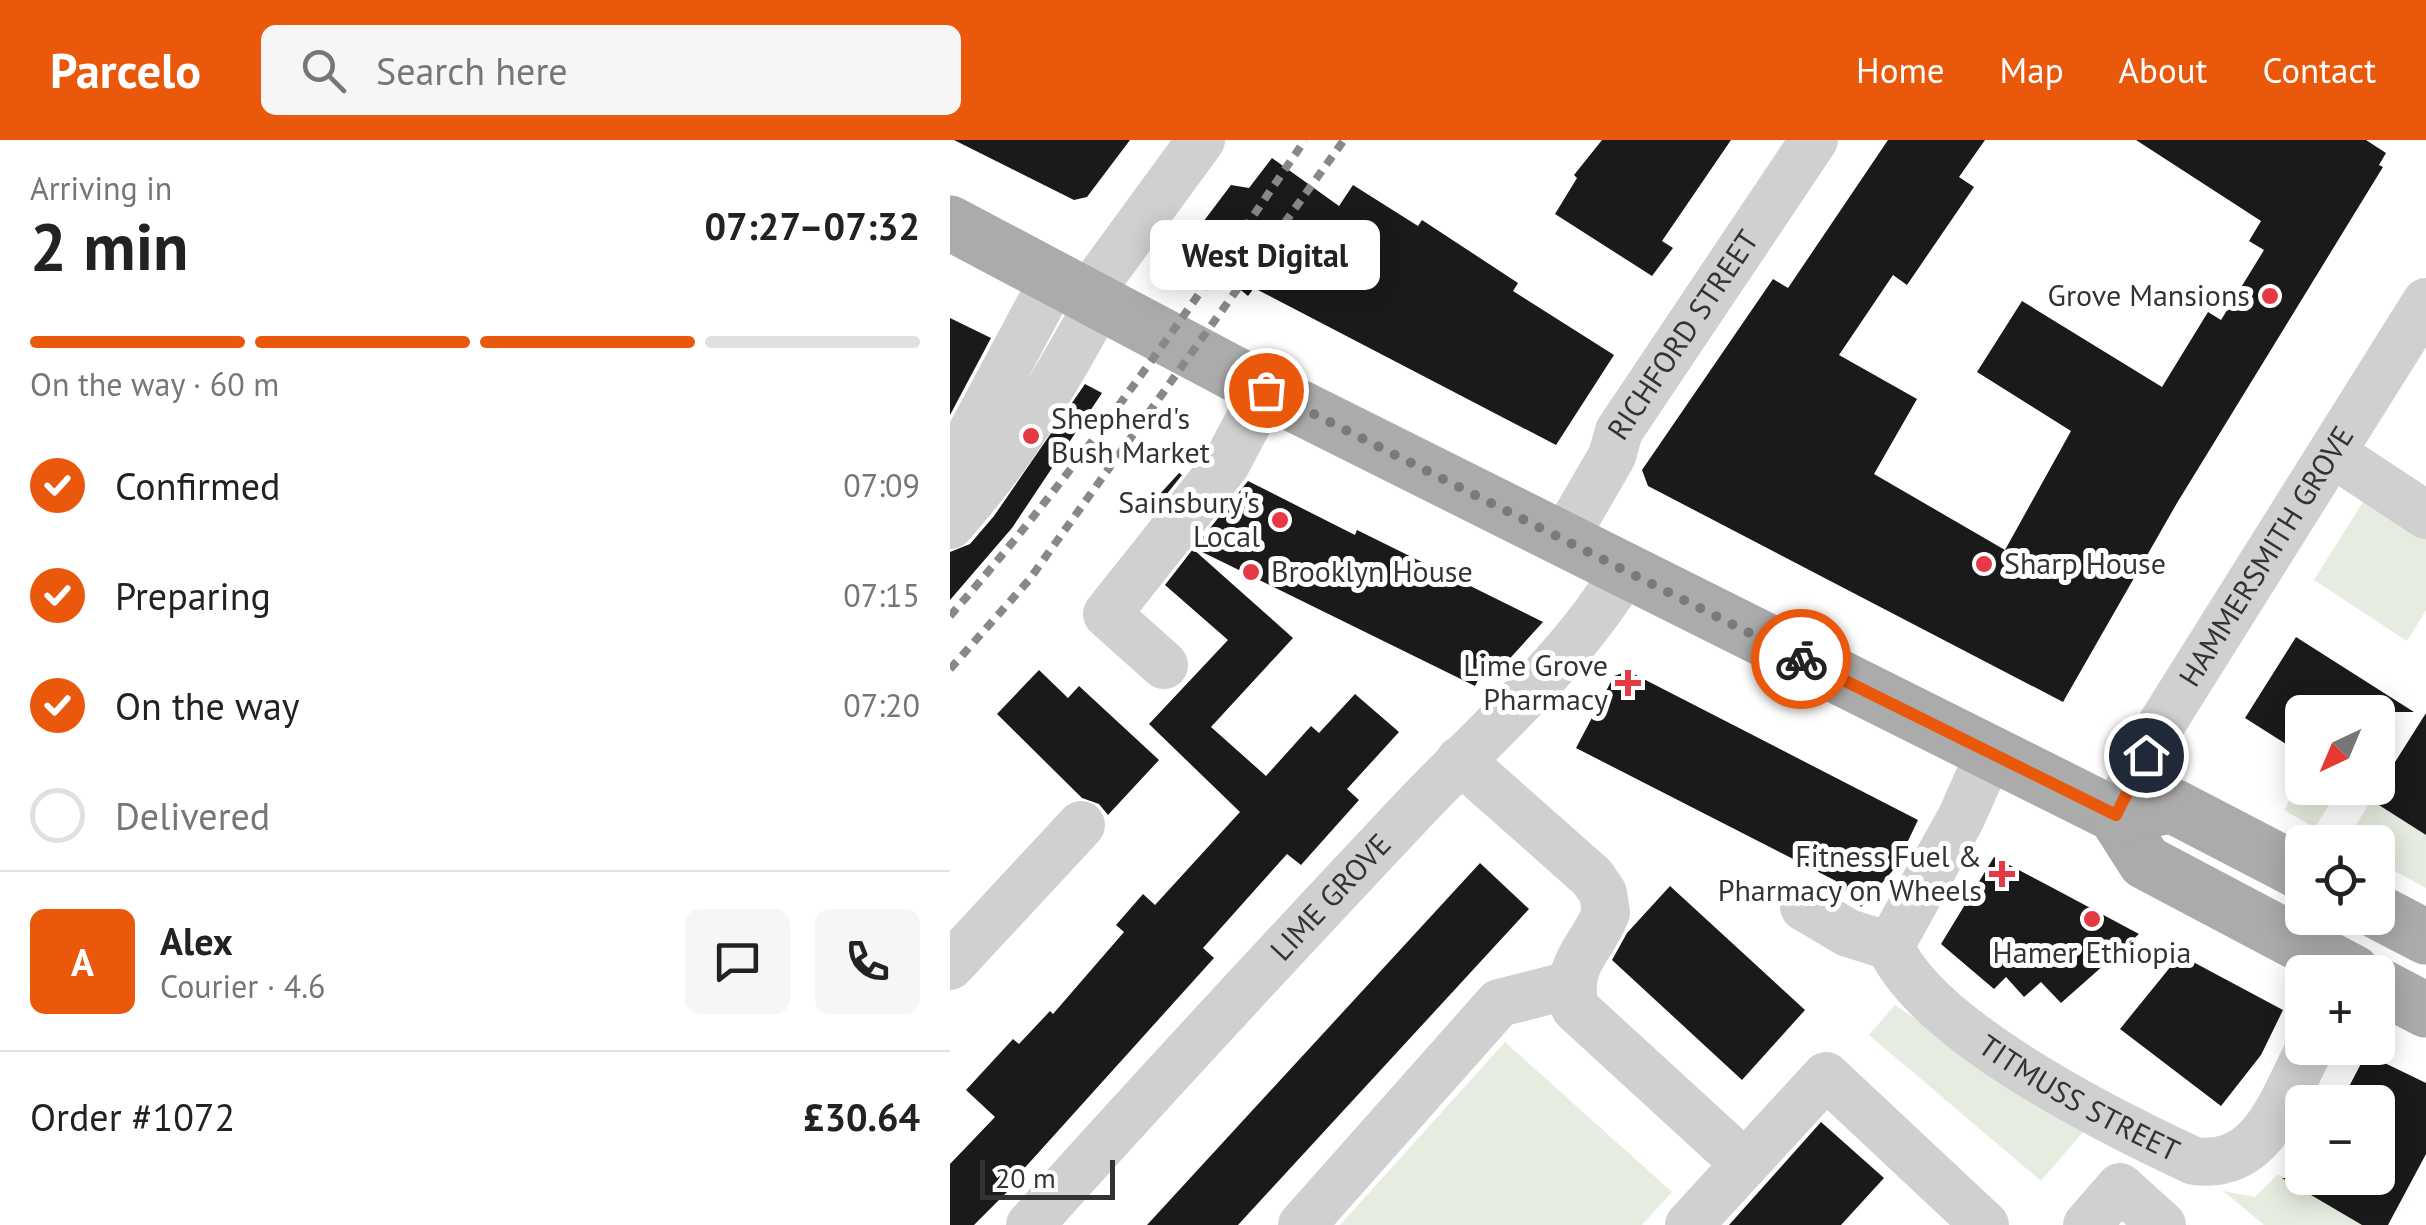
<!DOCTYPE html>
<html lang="en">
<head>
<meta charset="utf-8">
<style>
	body { margin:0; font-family:"PT Sans",sans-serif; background:#f6f6f6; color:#222; height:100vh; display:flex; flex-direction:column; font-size:38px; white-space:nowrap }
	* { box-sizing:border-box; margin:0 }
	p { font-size:32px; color:#767676 }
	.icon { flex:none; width:55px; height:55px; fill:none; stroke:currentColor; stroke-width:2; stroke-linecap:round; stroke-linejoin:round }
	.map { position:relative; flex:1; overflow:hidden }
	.drawer { display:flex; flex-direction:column; background:#fff; width:950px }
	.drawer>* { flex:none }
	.needle { width:65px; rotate:224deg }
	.tools { position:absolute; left:1335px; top:555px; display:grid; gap:20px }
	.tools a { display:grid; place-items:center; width:110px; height:110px; border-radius:15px; background:#fff; box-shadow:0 5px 25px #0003; font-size:50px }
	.scale { position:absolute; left:30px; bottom:25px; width:135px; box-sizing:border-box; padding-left:10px; border:5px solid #333; border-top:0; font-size:28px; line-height:35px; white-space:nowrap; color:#333; -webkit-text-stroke:8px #fff; paint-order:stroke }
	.pin { position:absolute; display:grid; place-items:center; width:85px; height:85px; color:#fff; margin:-42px; border:5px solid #fff; border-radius:50%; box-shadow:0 2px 10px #0007 }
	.courier { position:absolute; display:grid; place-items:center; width:100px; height:100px; margin:-50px; border:8px solid #ea580c; border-radius:50%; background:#fff; color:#222; box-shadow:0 2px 12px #0007 }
	.bubble { position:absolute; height:70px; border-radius:15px; background:#fff; box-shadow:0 5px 25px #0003; font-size:32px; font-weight:600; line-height:70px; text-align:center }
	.head em { font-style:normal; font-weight:600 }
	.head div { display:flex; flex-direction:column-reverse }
	.head { display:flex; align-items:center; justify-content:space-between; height:170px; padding:0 30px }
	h1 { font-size:65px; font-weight:600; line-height:75px }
	.bar { display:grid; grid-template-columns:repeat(4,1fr); gap:15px 10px; align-content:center; height:120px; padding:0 30px }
	.bar i { height:12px; border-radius:8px; background:#e0e0e0 }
	.bar .current { background:#ea580c }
	.bar p { grid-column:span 4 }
	.line { display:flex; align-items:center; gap:25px; padding:0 30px; border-top:2px solid #e0e0e0 }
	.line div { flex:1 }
	.round { display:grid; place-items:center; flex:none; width:105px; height:105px; border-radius:15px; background:#f6f6f6 }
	ol { padding:0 30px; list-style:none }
	li { display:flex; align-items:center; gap:30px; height:110px }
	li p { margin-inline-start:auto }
	li .icon { padding:10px; border-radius:50%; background:#ea580c; color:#fff; stroke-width:4 }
	li:last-child { color:#767676 }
	li i { width:55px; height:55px; border:5px solid #e0e0e0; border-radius:50% }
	header { display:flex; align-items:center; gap:60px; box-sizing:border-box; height:140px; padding:0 50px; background:#ea580c; color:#fff }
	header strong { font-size:48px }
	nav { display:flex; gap:55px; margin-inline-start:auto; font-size:35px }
	.search { width:700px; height:90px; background:#f6f6f6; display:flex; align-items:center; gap:25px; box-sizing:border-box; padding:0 35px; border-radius:15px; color:#767676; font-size:38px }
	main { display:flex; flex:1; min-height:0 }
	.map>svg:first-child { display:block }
	.green { fill:#e6ecdf }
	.building { fill:#1a1a1a }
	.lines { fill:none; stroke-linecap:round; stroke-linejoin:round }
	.minor { stroke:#d0d0d0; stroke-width:48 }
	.major { stroke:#ababab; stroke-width:55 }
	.rail { stroke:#888; stroke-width:8; stroke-dasharray:10 8; stroke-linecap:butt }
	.done { stroke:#7a7a7a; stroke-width:10; stroke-dasharray:0 18 }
	.route { stroke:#ea580c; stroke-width:12 }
	.poi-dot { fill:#e63946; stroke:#fff; stroke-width:4 }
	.labels { text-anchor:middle; stroke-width:10; stroke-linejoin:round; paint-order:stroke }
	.poi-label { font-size:30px; fill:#333; stroke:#fff; text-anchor:end }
	.street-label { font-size:30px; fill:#333; stroke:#fff }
</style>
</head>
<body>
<header>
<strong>Parcelo</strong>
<div class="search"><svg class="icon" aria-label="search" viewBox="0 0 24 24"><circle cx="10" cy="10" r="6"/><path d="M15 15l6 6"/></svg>Search here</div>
<nav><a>Home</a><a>Map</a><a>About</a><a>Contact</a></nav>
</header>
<main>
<section class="drawer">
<div class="head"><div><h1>2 min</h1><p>Arriving in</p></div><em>07:27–07:32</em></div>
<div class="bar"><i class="current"></i><i class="current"></i><i class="current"></i><i></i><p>On the way · 60 m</p></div>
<ol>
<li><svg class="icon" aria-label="check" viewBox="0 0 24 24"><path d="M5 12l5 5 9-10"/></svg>Confirmed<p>07:09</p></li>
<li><svg class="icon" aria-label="check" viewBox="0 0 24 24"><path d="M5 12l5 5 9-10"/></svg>Preparing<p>07:15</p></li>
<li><svg class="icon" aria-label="check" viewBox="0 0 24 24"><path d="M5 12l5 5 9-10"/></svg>On the way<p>07:20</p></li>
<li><i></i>Delivered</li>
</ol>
<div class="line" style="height:180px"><b class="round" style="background:#ea580c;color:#fff">A</b><div><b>Alex</b><p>Courier · 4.6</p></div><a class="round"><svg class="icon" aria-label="chat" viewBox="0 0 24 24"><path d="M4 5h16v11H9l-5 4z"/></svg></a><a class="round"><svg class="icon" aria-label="phone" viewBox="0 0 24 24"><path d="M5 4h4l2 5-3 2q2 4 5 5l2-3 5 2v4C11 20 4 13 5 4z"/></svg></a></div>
<div class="line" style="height:130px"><div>Order #1072</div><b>£30.64</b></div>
</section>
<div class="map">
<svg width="1476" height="1085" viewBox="0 0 1476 1085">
	<rect width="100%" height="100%" fill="#fff"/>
	<!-- green -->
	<g class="green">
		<polygon points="1418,354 1476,393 1476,470 1457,501 1364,440"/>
		<polygon points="1352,639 1352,648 1389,648 1365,688 1334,670"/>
		<polygon points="1421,660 1476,695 1476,748 1428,722 1428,702 1396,702"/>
		<polygon points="945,865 1133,992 1091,1041 919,895"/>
		<polygon points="555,902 722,1052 692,1085 390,1085"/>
		<polygon points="1328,1034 1412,1085 1314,1085 1273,1051 1305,1057"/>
	</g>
	<!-- building -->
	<g class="building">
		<polygon points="4,0 180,0 137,57 124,60"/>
		<polygon points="652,0 781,0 712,101 723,108 702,136 605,74 627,38 624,35"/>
		<polygon points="938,0 1035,0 1009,37 1024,47 957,145 943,135 889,215 967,259 924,334 1055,410 1121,291 1027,232 1072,161 1212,247 1258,172 1271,180 1314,110 1299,101 1311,81 1186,0 1416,0 1436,13 1429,25 1433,27 1227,363 1113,562 698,346 692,330 823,139 838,148"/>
		<polygon points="322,18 389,66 403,45 468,86 472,80 568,143 563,151 664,215 606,305 304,148 298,156 251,117 250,86 281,45 299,48"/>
		<polygon points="0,178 41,198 0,275"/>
		<polygon points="135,244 152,253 62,388 0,460 0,412 20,404 44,376"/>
		<polygon points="229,333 232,335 204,370 199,366"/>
		<polygon points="298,341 405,395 407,390 593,482 542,538 532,532 525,546 244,408"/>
		<polygon points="243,409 343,498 261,587 316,636 361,586 369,593 405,554 449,592 397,649 409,660 351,725 337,714 253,808 264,818 71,1032 74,1035 24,1085 0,1085 0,1024 45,977 16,950 63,899 69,904 100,871 103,874 174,792 166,785 193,754 205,765 290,672 199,584 278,500 215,445"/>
		<polygon points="1346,497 1464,572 1352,572 1352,614 1295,578"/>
		<polygon points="89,530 118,558 129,546 209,620 158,675 149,664 132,658 47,574"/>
		<polygon points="678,531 968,680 945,728 911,767 886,741 626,608 664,536"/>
		<polygon points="1476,573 1476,695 1421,660"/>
		<polygon points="1044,717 1103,748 1189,794 1111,863 1091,842 1074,857 1056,837 1044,849 991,804"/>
		<polygon points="530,723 579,769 288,1085 197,1085"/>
		<polygon points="720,746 855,870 792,940 662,820 677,793"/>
		<polygon points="1230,815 1333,870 1311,915 1271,966 1170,889"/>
		<polygon points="1416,914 1476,943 1476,1014 1438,1085 1412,1085 1332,1038 1428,1038 1428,962 1391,962"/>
		<polygon points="871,982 934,1038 891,1085 779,1085"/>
	</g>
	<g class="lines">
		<!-- minor -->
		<g class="minor">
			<polyline points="137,156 251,0"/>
			<polyline points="1382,313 1476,375"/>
			<polyline points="0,333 104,139"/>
			<path d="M0 385C60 318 107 241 149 162"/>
			<path id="s1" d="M615 397 662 316 669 291 864 0"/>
			<polyline points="214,525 157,474 276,324 315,250"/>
			<path d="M510 620 642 737 653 753 656 773C640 812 615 822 625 868L795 1024 876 936 1035 1085"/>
			<path id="s2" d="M1165 675 1211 585 1476 162"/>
			<path id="s3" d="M854 767 898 793 940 806C977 891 1160 982 1244 1021 1314 1030 1332 959 1360 908"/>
			<polyline points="940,806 1011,678 1039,615"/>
			<polyline points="0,826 131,685"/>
			<path id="s4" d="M80 1085C205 946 332 809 461 672 535 593 620 523 676 429"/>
			<polyline points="352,1085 549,863 620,845"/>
			<polyline points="739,1085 795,1024"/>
			<polyline points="1137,1085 1170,1047 1212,1085"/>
		</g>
		<!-- major -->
		<g class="major">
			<polyline points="0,83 315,250 1165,675 1195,722 1403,832"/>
			<polyline points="1165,675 1223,666 1352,733"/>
			<polyline points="1428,772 1476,797"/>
			<polyline points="1428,845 1476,870"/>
		</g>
		<!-- rail -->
		<g class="rail">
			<path d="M0 476C131 327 244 163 355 0"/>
			<polyline points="0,529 79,440 394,0"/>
		</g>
	</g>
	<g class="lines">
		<!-- done -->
		<polyline class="done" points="316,250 851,519"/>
		<!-- route -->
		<polyline class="route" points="851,519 1166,675 1196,615"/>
	</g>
	<!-- markers -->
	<g class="poi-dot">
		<circle cx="1320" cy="156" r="10"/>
		<circle cx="81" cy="296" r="10"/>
		<circle cx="330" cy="380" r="10"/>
		<circle cx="1034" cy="424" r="10"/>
		<circle cx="301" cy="432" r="10"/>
		<path d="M673 528h10v10h10v10h-10v10h-10v-10h-10v-10h10z"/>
		<path d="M1047 719h10v10h10v10h-10v10h-10v-10h-10v-10h10z"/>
		<circle cx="1142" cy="779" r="10"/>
	</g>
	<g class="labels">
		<!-- poi labels -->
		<g class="poi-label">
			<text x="1300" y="166">Grove Mansions</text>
			<text x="101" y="289" text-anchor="start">Shepherd's<tspan x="101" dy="34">Bush Market</tspan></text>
			<text x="310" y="373">Sainsbury's<tspan x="310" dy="34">Local</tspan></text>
			<text x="1054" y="434" text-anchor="start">Sharp House</text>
			<text x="321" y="442" text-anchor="start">Brooklyn House</text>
			<text x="658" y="536">Lime Grove<tspan x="658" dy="34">Pharmacy</tspan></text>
			<text x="1032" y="727">Fitness Fuel &amp;<tspan x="1032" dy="34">Pharmacy on Wheels</tspan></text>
			<text x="1142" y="823" text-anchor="middle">Hamer Ethiopia</text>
		</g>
		<!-- street labels -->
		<g class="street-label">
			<text dy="10" stroke="none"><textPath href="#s1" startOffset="235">RICHFORD STREET</textPath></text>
			<text dy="10" stroke="none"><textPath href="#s2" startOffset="300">HAMMERSMITH GROVE</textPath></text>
			<text dy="10" stroke="none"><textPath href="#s4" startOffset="445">LIME GROVE</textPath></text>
			<text dy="10" stroke="none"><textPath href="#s3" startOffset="342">TITMUSS STREET</textPath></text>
		</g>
	</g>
</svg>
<div class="tools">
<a><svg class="needle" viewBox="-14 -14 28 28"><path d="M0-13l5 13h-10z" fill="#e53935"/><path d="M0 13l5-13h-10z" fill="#767676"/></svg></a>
<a><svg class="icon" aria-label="locate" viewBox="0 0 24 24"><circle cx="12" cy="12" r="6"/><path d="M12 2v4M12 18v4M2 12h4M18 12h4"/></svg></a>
<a>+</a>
<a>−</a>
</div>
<div class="scale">20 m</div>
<div class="pin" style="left:316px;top:250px;background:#ea580c"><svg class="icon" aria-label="bag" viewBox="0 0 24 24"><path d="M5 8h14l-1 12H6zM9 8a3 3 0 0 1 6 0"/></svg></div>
<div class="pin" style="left:1196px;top:615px;background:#1f2937"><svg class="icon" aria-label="home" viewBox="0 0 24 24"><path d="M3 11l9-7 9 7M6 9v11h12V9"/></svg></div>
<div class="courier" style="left:851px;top:519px"><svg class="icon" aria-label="bike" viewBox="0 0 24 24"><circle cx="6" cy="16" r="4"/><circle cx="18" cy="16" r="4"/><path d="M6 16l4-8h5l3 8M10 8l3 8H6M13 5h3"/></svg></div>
<div class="bubble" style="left:200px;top:80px;width:230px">West Digital</div>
</div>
</main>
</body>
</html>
